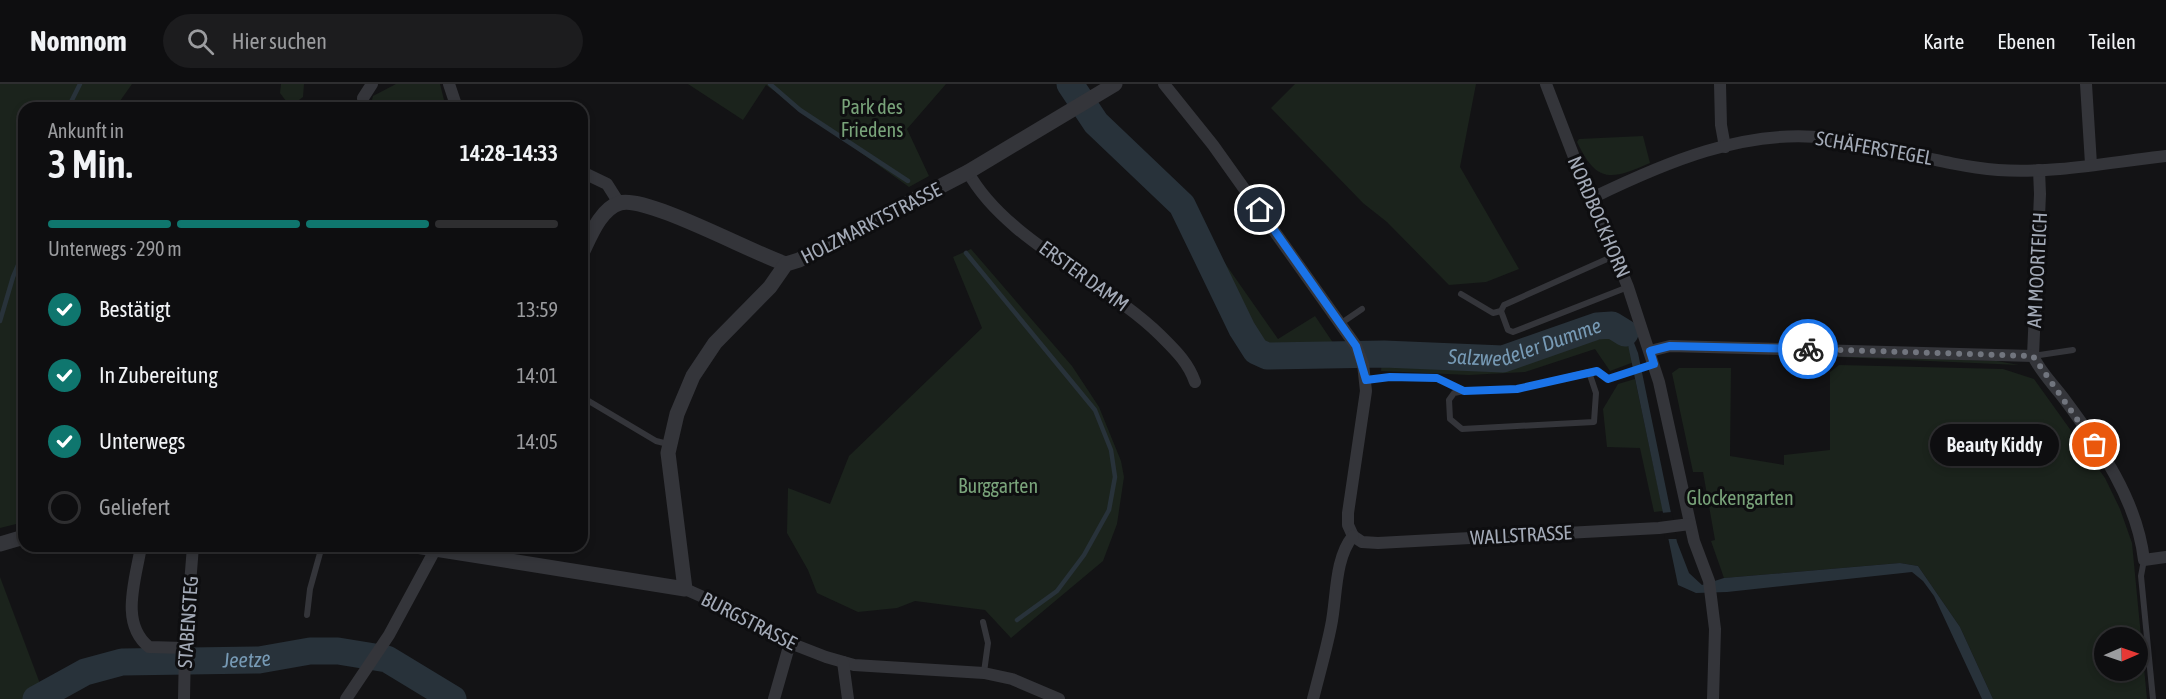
<!DOCTYPE html>
<html lang="de">
<head>
<meta charset="utf-8">
<style>
	body { margin:0; font-family:"Asap Condensed",sans-serif; background:#1c1c1e; color:#f1f3f6; height:100vh; display:flex; flex-direction:column; font-size:22px; white-space:nowrap }
	* { box-sizing:border-box; margin:0 }
	p { font-size:20px; color:#9b9c9f }
	.icon { flex:none; width:33px; height:33px; fill:none; stroke:currentColor; stroke-width:2; stroke-linecap:round; stroke-linejoin:round }
	.map { position:relative; flex:1; overflow:hidden }
	.drawer { position:absolute; left:18px; top:18px; width:570px; height:450px; display:flex; flex-direction:column; background:#0e0e10; border-radius:18px; box-shadow:0 3px 9px #0003,0 0 0 2px #2e2e30 }
	.drawer>* { flex:none }
	.needle { width:39px; rotate:88deg }
	.tools { position:absolute; left:2094px; top:543px; display:grid; gap:12px }
	.tools a { display:grid; place-items:center; width:54px; height:54px; border-radius:50%; background:#0e0e10; box-shadow:0 3px 9px #0003,0 0 0 2px #2e2e30; font-size:30px }
	.pin { position:absolute; display:grid; place-items:center; width:51px; height:51px; color:#fff; margin:-26px; border:3px solid #fff; border-radius:50%; box-shadow:0 2px 6px #0007 }
	.courier { position:absolute; display:grid; place-items:center; width:60px; height:60px; margin:-30px; border:4px solid #1a73e8; border-radius:50%; background:#fff; color:#222; box-shadow:0 2px 8px #0007 }
	.bubble { position:absolute; height:42px; border-radius:21px; background:#0e0e10; box-shadow:0 3px 9px #0003,0 0 0 2px #2e2e30; font-size:20px; font-weight:600; line-height:42px; text-align:center }
	.summary em { font-style:normal; font-weight:600 }
	.summary div { display:flex; flex-direction:column-reverse }
	.summary { display:flex; align-items:center; justify-content:space-between; height:102px; padding:0 30px }
	h1 { font-size:39px; font-weight:600; line-height:45px }
	.bar { display:grid; grid-template-columns:repeat(4,1fr); gap:9px 6px; align-content:center; height:72px; padding:0 30px }
	.bar i { height:8px; border-radius:4px; background:#2e2e30 }
	.bar .current { background:#0f766e }
	.bar p { grid-column:span 4 }
	ol { padding:0 30px; list-style:none }
	li { display:flex; align-items:center; gap:18px; height:66px }
	li p { margin-inline-start:auto }
	li .icon { padding:6px; border-radius:50%; background:#0f766e; color:#fff; stroke-width:4 }
	li:last-child { color:#9b9c9f }
	li i { width:33px; height:33px; border:3px solid #2e2e30; border-radius:50% }
	header { display:flex; align-items:center; gap:36px; box-sizing:border-box; height:84px; padding:0 30px; background:#0e0e10; border-bottom:2px solid #2e2e30 }
	header strong { font-size:28px }
	nav { display:flex; gap:33px; margin-inline-start:auto; font-size:21px }
	.search { width:420px; height:54px; background:#1c1c1e; display:flex; align-items:center; gap:15px; box-sizing:border-box; padding:0 21px; border-radius:33px; color:#9b9c9f; font-size:22px }
	.map>svg:first-child { display:block }
	.green { fill:#1b231c; fill-rule:evenodd }
	.water { fill:#28323a }
	.pier { fill:#131315 }
	.lines { fill:none; stroke-linecap:round; stroke-linejoin:round }
	.stream { stroke:#28323a; stroke-width:4.5 }
	.river { stroke:#28323a; stroke-width:27 }
	.service { stroke:#34353a; stroke-width:6 }
	.minor { stroke:#34353a; stroke-width:12 }
	.tertiary { stroke:#34353a; stroke-width:15 }
	.done { stroke:#71757e; stroke-width:6; stroke-dasharray:0 10.8 }
	.route { stroke:#1a73e8; stroke-width:8 }
	.labels { text-anchor:middle; stroke-width:6; stroke-linejoin:round; paint-order:stroke }
	.park-label { font-size:20px; fill:#79a37a; stroke:#0e0e10 }
	.street-label { font-size:20px; fill:#a3aab7; stroke:#0e0e10 }
	.water-label { font-size:21px; font-style:italic; fill:#779ab5; stroke:#0e0e10 }
</style>
</head>
<body>
<header>
<strong>Nomnom</strong>
<div class="search"><svg class="icon" aria-label="search" viewBox="0 0 24 24"><circle cx="10" cy="10" r="6"/><path d="M15 15l6 6"/></svg>Hier suchen</div>
<nav><a>Karte</a><a>Ebenen</a><a>Teilen</a></nav>
</header>
<div class="map">
<svg width="2166" height="615" viewBox="0 0 2166 615">
	<rect width="100%" height="100%" fill="#131315"/>
	<!-- green -->
	<g class="green">
		<polygon points="0,0 132,0 115,24 24,24 24,317 19,367 24,438 0,444"/>
		<polygon points="281,0 304,0 303,13 295,19 286,17 280,9"/>
		<polygon points="396,0 440,0 446,24 370,24 373,12"/>
		<polygon points="688,0 946,0 907,45 929,92 909,103 766,1 743,36"/>
		<polygon points="1295,0 1476,0 1460,83 1519,185 1486,198 1449,201 1387,138 1363,119 1271,24"/>
		<path d="M1643 52 1650 79C1611 96 1597 100 1577 58L1579 55Z"/>
		<polygon points="1208,155 1278,255 1315,232 1344,275 1269,281 1250,270 1196,165"/>
		<polygon points="971,165 1072,282 1099,323 1121,377 1124,393 1117,440 1103,477 1011,554 985,526 915,517 897,524 858,528 817,509 808,486 787,449 788,404 830,420 849,372 982,244 953,173"/>
		<path d="M1594 246C1623 246 1626 252 1634 278L1610 287 1595 265 1525 288 1469 291 1381 287 1383 265 1506 269Z"/>
		<polygon points="1816,271 1997,277 2019,281 1817,272"/>
		<path d="M1839 281 2003 285 2034 295 2105 394 2120 425 2132 459 2147 615H1993L1960 543 1918 482 1900 479 1724 494 1711 457 1715 456 1703 388H1693L1672 289 1679 284H1731L1730 372 1784 381V371L1830 366V288ZM2104 554H2138V586H2104Z"/>
		<polygon points="1635,295 1663,427 1654,428 1640,364 1607,363 1603,325 1618,300"/>
		<polygon points="0,493 42,605 32,615 0,615"/>
	</g>
	<!-- water -->
	<path class="water" d="M1605 234C1625 240 1631 249 1638 269L1677 458 1689 489 1702 501 1724 494 1900 479 1918 482 1960 543 1993 615H1982L1934 512 1923 497 1912 488 1727 508 1696 509 1678 501 1627 256 1613 246H1594L1587 241Z"/>
	<!-- pier -->
	<polygon class="pier" points="1672,428 1677,455 1665,455 1660,429"/>
	<g class="lines">
		<!-- stream -->
		<g class="stream">
			<polyline points="770,0 800,26 908,97"/>
			<polyline points="68,24 80,0"/>
			<polyline points="966,169 1095,326 1111,366 1115,393 1109,426 1084,471 1057,507 1017,536"/>
			<polyline points="0,237 13,193 24,167"/>
		</g>
		<!-- river -->
		<g class="river">
			<path id="s1" d="M1070 0 1096 39 1182 121 1242 245 1256 267 1267 272 1384 270 1503 275 1597 242 1612 241 1625 249"/>
			<path id="s2" d="M36 615 85 588 122 578 259 576 310 567H338L387 575 453 615"/>
		</g>
		<!-- service -->
		<g class="service">
			<polyline points="1616,171 1504,221 1501,227 1508,246 1513,248 1628,203"/>
			<polyline points="1461,210 1493,229 1501,227"/>
			<polyline points="1340,240 1362,225"/>
			<polyline points="2033,272 2073,266"/>
			<polyline points="1589,288 1597,287 1608,295 1654,280"/>
			<polyline points="1366,296 1390,293 1437,294 1464,307 1517,305 1589,288 1596,309 1594,338 1462,345 1450,335 1449,316 1454,309 1464,307"/>
			<polyline points="582,313 656,357 668,360"/>
			<polyline points="2144,476 2141,492 2153,615"/>
			<polyline points="307,531 310,505 322,462"/>
			<polyline points="983,538 988,559 984,588"/>
		</g>
		<!-- minor -->
		<g class="minor">
			<polyline points="449,0 457,24"/>
			<polyline points="1164,0 1213,61 1356,262 1363,280 1366,307 1348,429 1348,441 1353,452"/>
			<polyline points="1546,0 1574,73 1628,203 1659,298 1694,457 1709,497 1715,545 1713,615"/>
			<polyline points="1720,0 1721,41 1725,63"/>
			<polyline points="2086,0 2091,80"/>
			<polyline points="364,24 363,14 372,0"/>
			<path d="M2039 86 2040 110 2033 272C2041 289 2054 301 2065 316 2100 363 2137 416 2144 476L2166 473"/>
			<polyline points="582,88 607,100 619,119"/>
			<path d="M968 88C1005 156 1105 197 1160 251 1175 266 1188 278 1195 298"/>
			<path d="M1592 114C1664 79 1745 44 1827 54 1885 61 1940 81 1998 86 2053 90 2111 78 2166 72"/>
			<polyline points="1650,267 1670,262 2033,272"/>
			<polyline points="1353,452 1362,458 1378,459 1659,444 1690,440"/>
			<path d="M141 462C136 495 119 539 149 563L185 564"/>
			<polyline points="685,505 746,532 790,559 826,573 854,581 984,589 1012,595 1059,615"/>
			<polyline points="843,578 848,615"/>
			<polyline points="184,615 185,564 193,462"/>
			<polyline points="346,615 389,551 435,466"/>
			<polyline points="774,615 790,559"/>
			<path d="M1313 615C1319 591 1326 567 1331 542 1337 514 1334 475 1353 452"/>
		</g>
		<!-- tertiary -->
		<g class="tertiary">
			<path d="M582 169C590 153 600 125 620 119 646 111 754 170 786 180"/>
			<polyline points="0,460 24,453"/>
			<polyline points="416,462 685,505 668,369 677,330 693,292 715,259 770,203 786,180 799,176 968,88 1115,0"/>
		</g>
	</g>
	<g class="lines">
		<!-- done -->
		<polyline class="done" points="1808,265 2033,272 2095,361"/>
		<!-- route -->
		<polyline class="route" points="1260,126 1356,262 1366,296 1390,293 1437,294 1464,307 1517,305 1597,287 1608,295 1654,280 1650,267 1670,262 1808,265"/>
	</g>
	<g class="labels">
		<!-- park labels -->
		<g class="park-label">
			<text x="872" y="30">Park des<tspan x="872" dy="23">Friedens</tspan></text>
			<text x="998" y="409">Burggarten</text>
			<text x="1740" y="421">Glockengarten</text>
		</g>
		<!-- street labels -->
		<g class="street-label">
			<text transform="translate(1874 64) rotate(10)" y="7">SCHÄFERSTEGEL</text>
			<text transform="translate(1599 133) rotate(67)" y="7">NORDBOCKHORN</text>
			<text transform="translate(871 139) rotate(-27)" y="7">HOLZMARKTSTRASSE</text>
			<text transform="translate(2037 186) rotate(-87)" y="7">AM MOORTEICH</text>
			<text transform="translate(1084 192) rotate(36)" y="7">ERSTER DAMM</text>
			<text transform="translate(1521 451) rotate(-3)" y="7">WALLSTRASSE</text>
			<text transform="translate(749 537) rotate(27)" y="7">BURGSTRASSE</text>
			<text transform="translate(188 538) rotate(-86)" y="7">STABENSTEG</text>
		</g>
		<!-- water labels -->
		<g class="water-label">
			<text dy="7" stroke="none"><textPath href="#s1" startOffset="602">Salzwedeler Dumme</textPath></text>
			<text dy="7" stroke="none"><textPath href="#s2" startOffset="219">Jeetze</textPath></text>
		</g>
	</g>
</svg>
<div class="tools">
<a><svg class="needle" viewBox="-14 -14 28 28"><path d="M0-13l5 13h-10z" fill="#e53935"/><path d="M0 13l5-13h-10z" fill="#9b9c9f"/></svg></a>
</div>
<div class="pin" style="left:2095px;top:361px;background:#ea580c"><svg class="icon" aria-label="bag" viewBox="0 0 24 24"><path d="M5 8h14l-1 12H6zM9 8a3 3 0 0 1 6 0"/></svg></div>
<div class="pin" style="left:1260px;top:126px;background:#1f2937"><svg class="icon" aria-label="home" viewBox="0 0 24 24"><path d="M3 11l9-7 9 7M6 9v11h12V9"/></svg></div>
<div class="courier" style="left:1808px;top:265px"><svg class="icon" aria-label="bike" viewBox="0 0 24 24"><circle cx="6" cy="16" r="4"/><circle cx="18" cy="16" r="4"/><path d="M6 16l4-8h5l3 8M10 8l3 8H6M13 5h3"/></svg></div>
<div class="bubble" style="left:1930px;top:340px;width:129px">Beauty Kiddy</div>
<section class="drawer">
<div class="summary"><div><h1>3 Min.</h1><p>Ankunft in</p></div><em>14:28–14:33</em></div>
<div class="bar"><i class="current"></i><i class="current"></i><i class="current"></i><i></i><p>Unterwegs · 290 m</p></div>
<ol>
<li><svg class="icon" aria-label="check" viewBox="0 0 24 24"><path d="M5 12l5 5 9-10"/></svg>Bestätigt<p>13:59</p></li>
<li><svg class="icon" aria-label="check" viewBox="0 0 24 24"><path d="M5 12l5 5 9-10"/></svg>In Zubereitung<p>14:01</p></li>
<li><svg class="icon" aria-label="check" viewBox="0 0 24 24"><path d="M5 12l5 5 9-10"/></svg>Unterwegs<p>14:05</p></li>
<li><i></i>Geliefert</li>
</ol>
</section>
</div>
</body>
</html>
